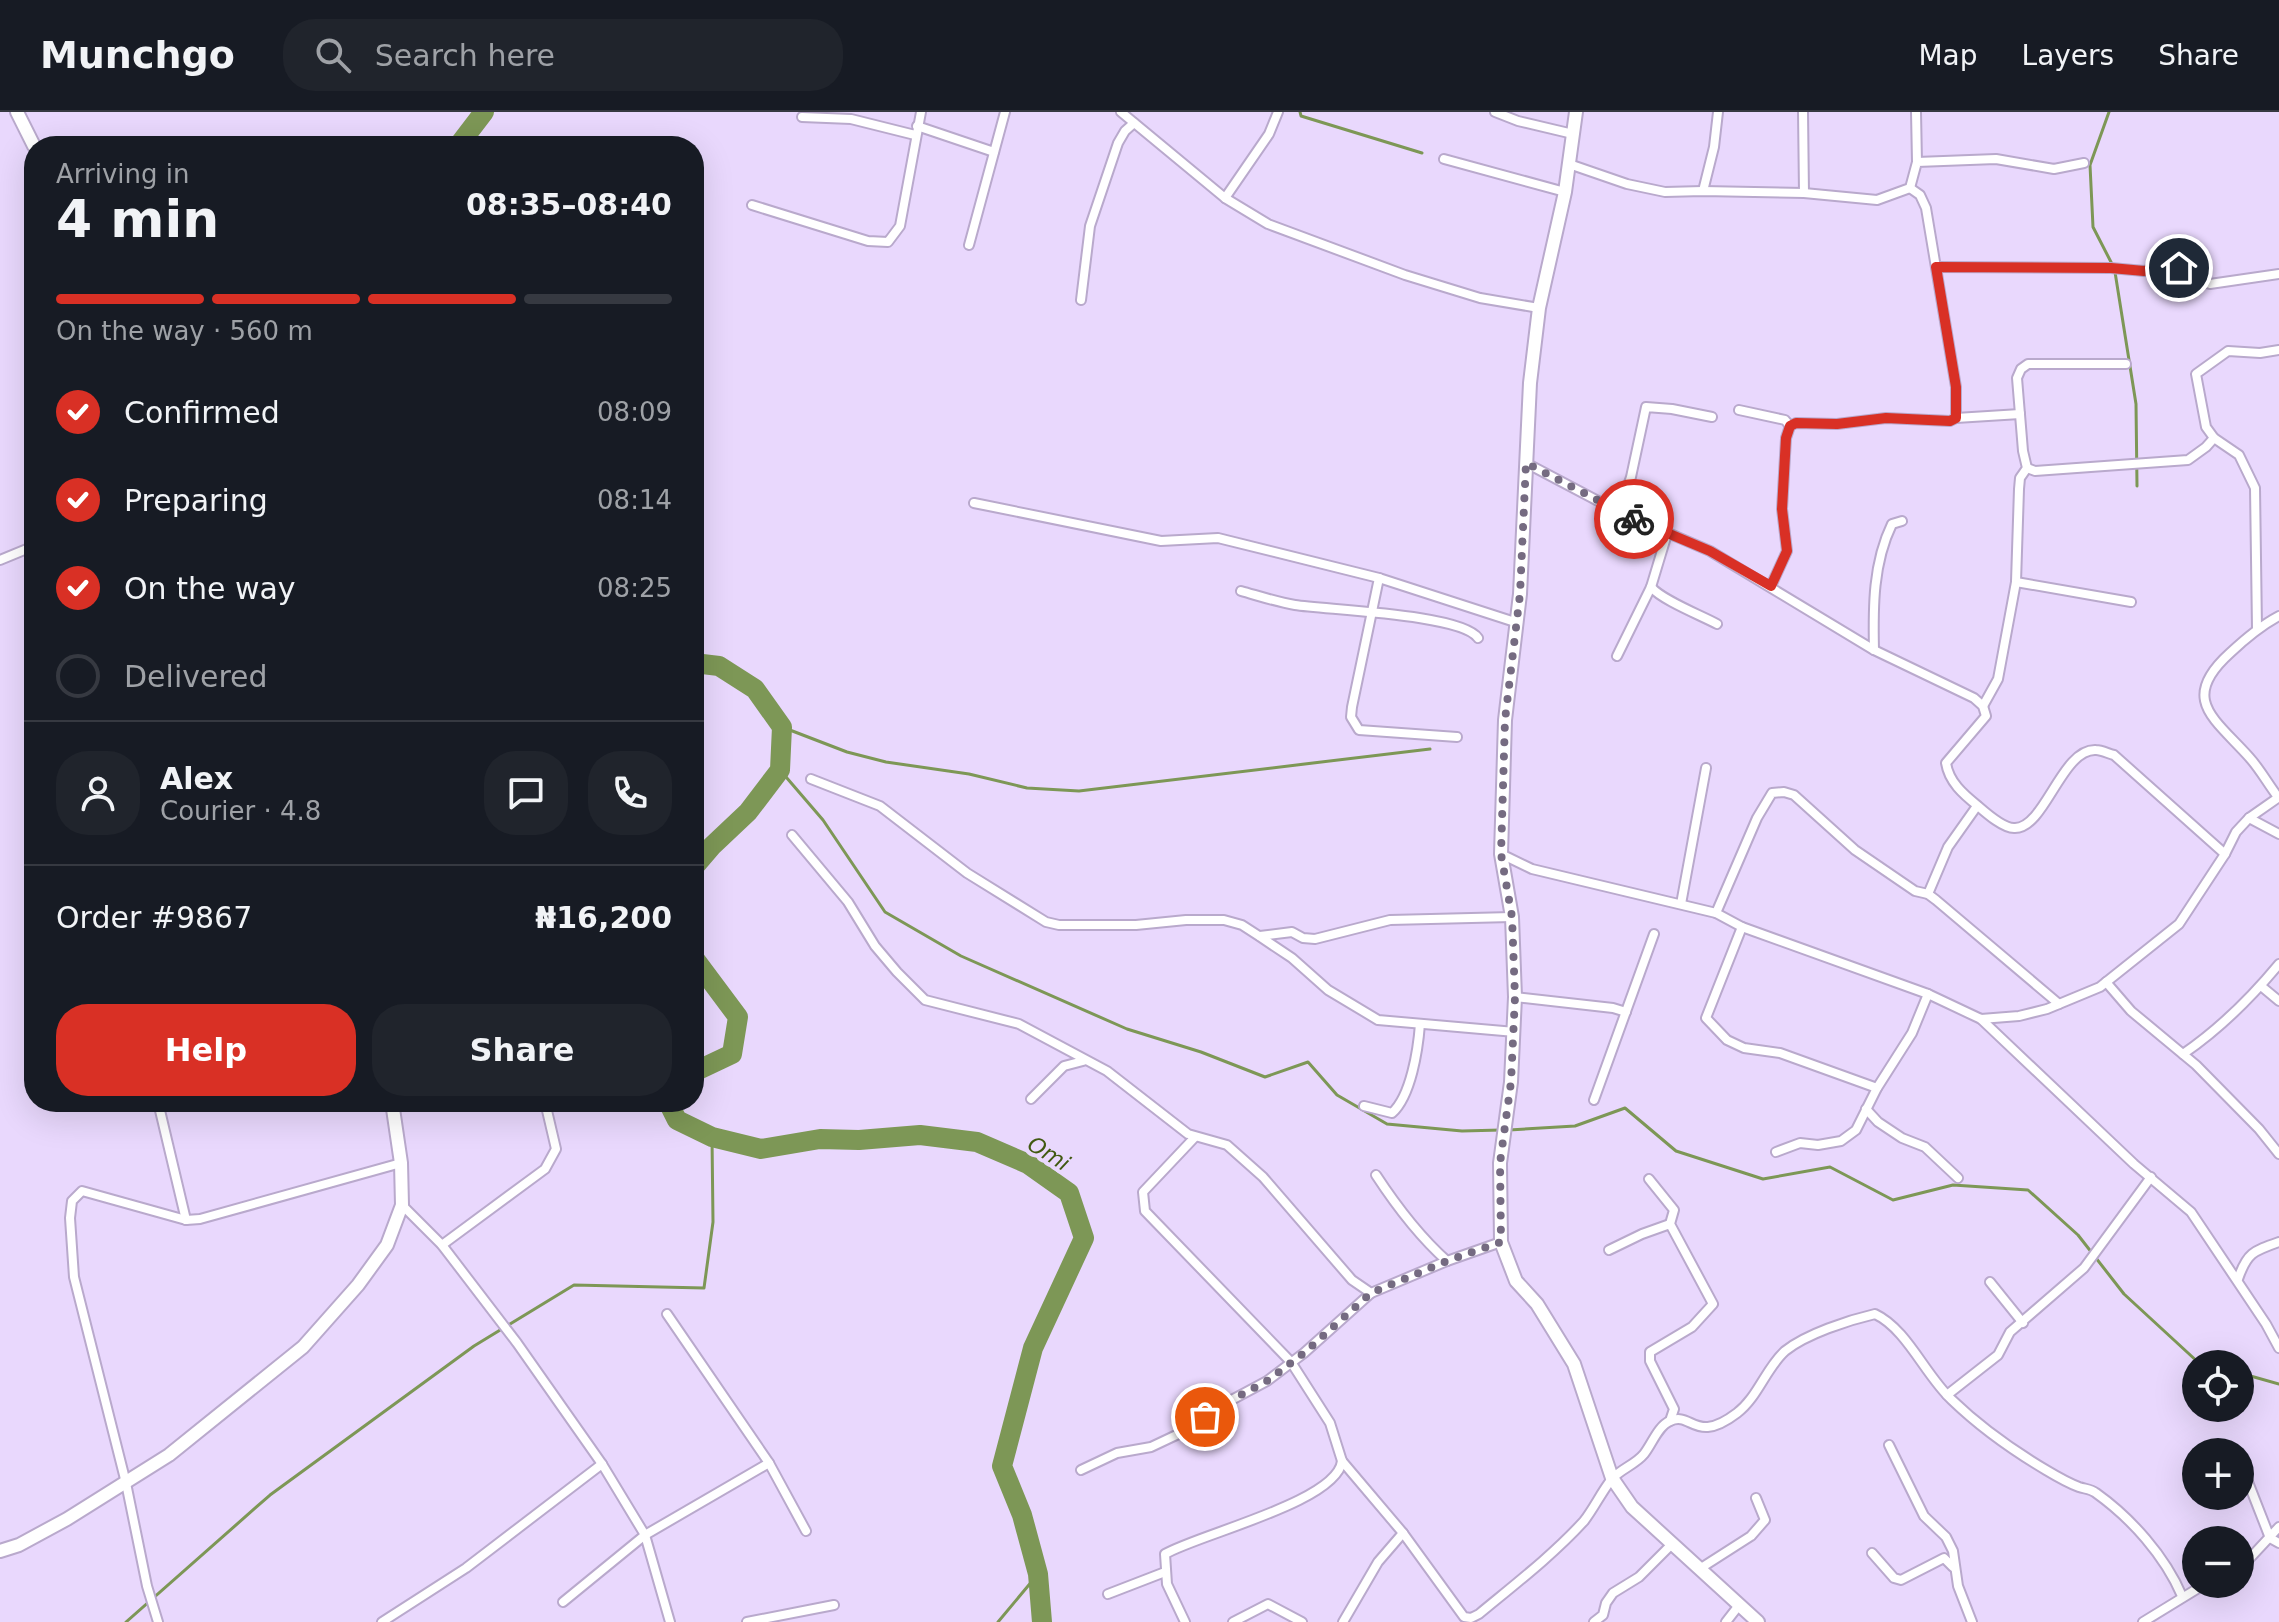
<!DOCTYPE html>
<html lang="en">
<head>
<meta charset="utf-8">
<style>
	body { margin:0; font-family:"DejaVu Sans",sans-serif; background:#20242c; color:#f1f3f6; height:100vh; display:flex; flex-direction:column; font-size:30px; white-space:nowrap }
	* { box-sizing:border-box; margin:0 }
	p { font-size:26px; color:#9ea1a6 }
	.icon { flex:none; width:44px; height:44px; fill:none; stroke:currentColor; stroke-width:2; stroke-linecap:round; stroke-linejoin:round }
	.map { position:relative; flex:1; overflow:hidden }
	.side { position:absolute; left:24px; top:24px; width:680px; height:976px; display:flex; flex-direction:column; background:#171b24; border-radius:32px; box-shadow:0 8px 32px #0002 }
	.side>* { flex:none }
	.buttons { position:absolute; left:2182px; top:1238px; display:grid; gap:16px }
	.buttons a { display:grid; place-items:center; width:72px; height:72px; border-radius:50%; background:#171b24; box-shadow:0 8px 32px #0002; font-size:40px }
	.pin { position:absolute; display:grid; place-items:center; width:68px; height:68px; color:#fff; margin:-34px; border:4px solid #fff; border-radius:50%; box-shadow:0 2px 8px #0007 }
	.courier { position:absolute; display:grid; place-items:center; width:80px; height:80px; margin:-40px; border:6px solid #d93025; border-radius:50%; background:#fff; color:#222; box-shadow:0 2px 10px #0007 }
	.head em { font-style:normal; font-weight:800 }
	.head div { display:flex; flex-direction:column-reverse }
	.head { display:flex; align-items:center; justify-content:space-between; height:136px; padding:0 32px }
	h1 { font-size:52px; font-weight:800; line-height:60px }
	.bar { display:grid; grid-template-columns:repeat(4,1fr); gap:12px 8px; align-content:center; height:96px; padding:0 32px }
	.bar i { height:10px; border-radius:6px; background:#363941 }
	.bar .active { background:#d93025 }
	.bar p { grid-column:span 4 }
	.line { display:flex; align-items:center; gap:20px; padding:0 32px; border-top:2px solid #363941 }
	.line div { flex:1 }
	.round { display:grid; place-items:center; flex:none; width:84px; height:84px; border-radius:32px; background:#20242c }
	ol { padding:0 32px; list-style:none }
	li { display:flex; align-items:center; gap:24px; height:88px }
	li p { margin-inline-start:auto }
	li .icon { padding:8px; border-radius:50%; background:#d93025; color:#fff; stroke-width:4 }
	li:last-child { color:#9ea1a6 }
	li i { width:44px; height:44px; border:4px solid #363941; border-radius:50% }
	.cta { display:flex; gap:16px; margin-top:auto; padding:16px 32px }
	.cta a { flex:1; height:92px; border-radius:32px; background:#d93025; color:#fff; font-size:32px; font-weight:800; line-height:92px; text-align:center }
	.cta a+a { background:#20242c; color:#f1f3f6 }
	header { display:flex; align-items:center; gap:48px; box-sizing:border-box; height:112px; padding:0 40px; background:#171b24; border-bottom:2px solid #363941 }
	header strong { font-size:38px }
	nav { display:flex; gap:44px; margin-inline-start:auto; font-size:28px }
	.search { width:560px; height:72px; background:#20242c; display:flex; align-items:center; gap:20px; box-sizing:border-box; padding:0 28px; border-radius:32px; color:#9ea1a6; font-size:30px }
	.map>svg:first-child { display:block }
	.lines { fill:none; stroke-linecap:round; stroke-linejoin:round }
	.stream { stroke:#7d9756; stroke-width:3 }
	.river { stroke:#7d9756; stroke-width:20 }
	.street-casing { stroke:#b9a9cc; stroke-width:12 }
	.secondary-casing { stroke:#b9a9cc; stroke-width:16 }
	.street { stroke:#fff; stroke-width:8 }
	.secondary { stroke:#fff; stroke-width:12 }
	.done { stroke:#756b81; stroke-width:8; stroke-dasharray:0 14.4 }
	.route { stroke:#d93025; stroke-width:10 }
	.labels { text-anchor:middle; stroke-width:8; stroke-linejoin:round; paint-order:stroke }
	.water-label { font-size:22px; font-style:italic; fill:#415911; stroke:#e9d8fd }
</style>
</head>
<body>
<header>
<strong>Munchgo</strong>
<div class="search"><svg class="icon" aria-label="search" viewBox="0 0 24 24"><circle cx="10" cy="10" r="6"/><path d="M15 15l6 6"/></svg>Search here</div>
<nav><a>Map</a><a>Layers</a><a>Share</a></nav>
</header>
<div class="map">
<svg width="2279" height="1510" viewBox="0 0 2279 1510">
	<rect width="100%" height="100%" fill="#e9d8fd"/>
	<g class="lines">
		<!-- stream -->
		<g class="stream">
			<polyline points="1300,0 1301,4 1422,41"/>
			<polyline points="2109,0 2090,53 2093,115 2112,152"/>
			<polyline points="2115,160 2136,292 2137,374"/>
			<polyline points="782,615 847,640 886,650 969,662 1027,676 1079,679 1430,637"/>
			<polyline points="780,658 823,708 885,800 961,844 1127,917 1201,940 1265,965 1308,950 1337,983 1387,1012 1462,1019 1501,1018"/>
			<polyline points="1509,1018 1575,1014 1625,996 1676,1039 1763,1067 1830,1055 1893,1088 1953,1073 2028,1078 2078,1123 2124,1182 2200,1252"/>
			<polyline points="2240,1261 2279,1272"/>
			<polyline points="126,1510 270,1383 474,1234 574,1173 704,1176 713,1110 712,1025"/>
			<polyline points="998,1510 1038,1462"/>
		</g>
		<!-- river -->
		<g class="river">
			<polyline points="458,34 484,0"/>
			<polyline points="694,551 719,554 755,577 782,615 780,658 748,700 712,734 694,755"/>
			<polyline points="694,846 738,905 732,942 694,960"/>
			<polyline points="668,990 677,1008 712,1025 761,1037 820,1027 859,1028 920,1023 977,1030 1028,1052 1069,1081 1084,1126 1033,1236 1002,1354 1022,1403 1038,1462 1042,1510"/>
		</g>
		<!-- street casing -->
		<g class="street-casing">
			<g id="street">
				<polyline points="1121,0 1225,86 1268,112 1405,163 1480,186 1539,196"/>
				<polyline points="1495,0 1518,9 1573,22"/>
				<polyline points="1803,0 1804,81"/>
				<polyline points="1916,0 1917,50"/>
				<polyline points="802,5 851,7 915,23"/>
				<polyline points="917,14 994,40"/>
				<polyline points="1444,47 1565,80"/>
				<polyline points="1569,52 1627,72 1665,80 1703,79 1804,81 1877,88 1910,76 1917,50 1996,47 2054,57 2084,51"/>
				<polyline points="1910,76 1920,83 1926,96 1956,275 1956,306"/>
				<polyline points="1703,79 1714,35 1718,0"/>
				<polyline points="1225,86 1269,22 1278,0"/>
				<polyline points="752,93 868,129 888,130 900,114 921,0"/>
				<polyline points="969,133 1005,0"/>
				<polyline points="1936,155 2111,156 2144,159 2171,152 2191,166 2210,172 2279,162"/>
				<polyline points="1081,188 1090,114 1118,31 1125,19 1134,11"/>
				<polyline points="1739,298 1785,308 1790,314"/>
				<path d="M1526 351 1619 400 1710 439 1874 538 1974 586 1983 594 1986 604 1946 651C1949 670 1963 682 1978 694 1986 701 2004 717 2015 716 2045 716 2062 636 2096 638 2102 638 2109 642 2114 643L2225 742"/>
				<polyline points="2027,356 2035,359 2188,348 2206,335 2214,326"/>
				<polyline points="974,391 1161,429 1218,426 1379,466 1518,511"/>
				<polyline points="1619,400 1631,365 1646,295 1672,297 1712,305"/>
				<polyline points="0,448 34,434"/>
				<polyline points="1379,466 1352,595 1351,605 1359,618 1457,625"/>
				<polyline points="2016,470 2131,490"/>
				<polyline points="1771,474 1787,439 1782,397 1786,326 1790,314 1796,311 1837,312 1886,306 1950,309 1956,306 2020,302"/>
				<path d="M1651 475C1662 488 1700 503 1717 512"/>
				<path d="M1241 479C1259 484 1277 490 1295 493 1327 498 1462 502 1478 526"/>
				<polyline points="2257,516 2255,376 2239,343 2214,326 2206,315 2196,262 2228,239 2260,241 2279,238"/>
				<path d="M1874 538C1873 495 1873 451 1892 412L1902 409"/>
				<polyline points="1617,544 1651,475 1667,422"/>
				<polyline points="1983,594 1998,567 2016,470 2019,377 2020,366 2027,356 2023,339 2017,266 2021,257 2028,252 2126,252"/>
				<polyline points="811,667 880,694 967,761 1046,810 1059,813 1136,813 1186,808 1224,808 1242,813 1259,824 1292,846 1328,878 1378,908 1515,920"/>
				<path d="M2278 685C2268 672 2260 657 2249 645 2214 606 2179 587 2230 541 2246 526 2260 514 2279 504"/>
				<polyline points="2249,706 2279,722"/>
				<polyline points="792,723 848,790 875,834 897,860 925,888 1019,912 1107,959 1188,1022 1227,1033 1263,1065 1352,1168 1371,1181"/>
				<polyline points="1501,742 1532,757 1716,801 1742,815 1928,882 1981,907 2019,904 2047,897 2100,875 2179,812 2225,742 2236,720 2249,706 2279,685"/>
				<polyline points="1928,782 1948,735 1977,694"/>
				<polyline points="1681,792 1706,656"/>
				<polyline points="1716,801 1757,706 1772,681 1784,680 1794,683 1855,738 1915,779 1928,782 1936,788 2059,892"/>
				<polyline points="1742,815 1706,906 1727,928 1744,936 1780,941 1877,976"/>
				<polyline points="1260,824 1292,820 1303,826 1315,827 1390,808 1512,805"/>
				<polyline points="2106,870 2131,899 2196,953 2259,1017 2279,1042"/>
				<polyline points="2261,874 2279,889"/>
				<polyline points="1515,885 1613,896 1626,900"/>
				<polyline points="1981,907 2134,1052 2191,1100 2266,1212 2279,1236"/>
				<path d="M2183 942C2221 916 2250 887 2279 852"/>
				<polyline points="1031,987 1064,954 1083,949"/>
				<polyline points="1594,988 1654,822"/>
				<polyline points="158,990 186,1108"/>
				<path d="M1364 994 1392 1001C1411 984 1418 938 1420 912"/>
				<polyline points="1866,997 1878,1010 1902,1026 1925,1035 1958,1066"/>
				<path d="M1195 1025 1143 1080 1145 1099 1291 1250 1330 1311 1342 1349 1403 1421 1464 1505 1471 1506 1479 1502C1514 1473 1553 1443 1584 1409 1594 1396 1601 1381 1611 1368 1620 1357 1635 1353 1644 1342 1652 1332 1658 1314 1670 1309 1692 1299 1695 1333 1737 1301 1758 1285 1766 1256 1785 1239 1806 1222 1849 1208 1875 1202 1907 1217 1925 1263 1952 1288 1979 1314 2014 1339 2046 1358 2056 1364 2068 1371 2079 1375 2085 1377 2091 1377 2096 1381 2131 1406 2165 1444 2182 1484"/>
				<polyline points="1776,1040 1800,1031 1818,1033 1841,1029 1856,1018 1877,976 1912,921 1928,882"/>
				<path d="M1376 1063C1395 1092 1420 1125 1447 1149"/>
				<polyline points="1649,1067 1674,1098 1670,1112 1713,1192 1692,1215 1650,1240 1650,1249 1674,1297 1670,1309"/>
				<polyline points="402,1093 442,1133 517,1231 602,1352 645,1423 670,1510"/>
				<polyline points="442,1133 545,1057 556,1037 545,990"/>
				<polyline points="1609,1138 1642,1122 1670,1112"/>
				<path d="M2238 1167C2247 1141 2253 1139 2279 1130"/>
				<polyline points="1990,1170 2023,1211"/>
				<polyline points="667,1202 769,1351 806,1419"/>
				<polyline points="1947,1283 1998,1243 2010,1220 2084,1156 2151,1065"/>
				<polyline points="1889,1333 1924,1404 1946,1425 1953,1439 1958,1474 1972,1510"/>
				<polyline points="2241,1352 2270,1426 2279,1431"/>
				<polyline points="1081,1358 1117,1341 1151,1335 1187,1318 1224,1292 1267,1269 1304,1241 1371,1181 1447,1149 1501,1130"/>
				<polyline points="1872,1441 1894,1466 1901,1468 1944,1446 1953,1455"/>
				<polyline points="2240,1452 2251,1445 2279,1415"/>
				<polyline points="1701,1456 1751,1424 1765,1408 1756,1386"/>
				<polyline points="1108,1482 1165,1460"/>
				<polyline points="563,1490 645,1423 769,1351"/>
				<polyline points="158,1510 147,1474 126,1371 74,1165 70,1106 72,1089 82,1079 186,1108 200,1107 401,1051"/>
				<polyline points="382,1510 466,1456 602,1352"/>
				<polyline points="747,1510 834,1493"/>
				<path d="M1185 1510 1167 1472 1165 1442C1199 1422 1337 1390 1342 1349"/>
				<polyline points="1233,1510 1268,1492 1302,1510"/>
				<polyline points="1343,1510 1378,1450 1403,1421"/>
				<polyline points="1594,1510 1603,1503 1606,1491 1613,1481 1639,1465 1671,1433"/>
				<polyline points="1726,1510 1740,1492"/>
				<polyline points="2143,1510 2205,1472"/>
			</g>
		</g>
		<!-- secondary casing -->
		<g class="secondary-casing">
			<g id="secondary">
				<polyline points="17,0 34,34"/>
				<polyline points="1576,0 1565,80 1539,196 1530,271 1520,482 1505,608 1501,742 1512,805 1515,885 1511,970 1500,1051 1501,1130 1516,1169 1537,1192 1574,1252 1612,1366 1632,1395 1758,1510"/>
				<polyline points="0,1439 19,1433 67,1407 169,1343 303,1235 358,1173 387,1133 402,1093 401,1051 392,990"/>
			</g>
		</g>
		<!-- street -->
		<use href="#street" class="street"/>
		<!-- secondary -->
		<use href="#secondary" class="secondary"/>
	</g>
	<g class="lines">
		<!-- done -->
		<polyline class="done" points="1205,1305 1224,1292 1267,1269 1304,1241 1371,1181 1447,1149 1501,1130 1500,1051 1511,970 1515,885 1512,805 1501,742 1505,608 1520,482 1526,351 1634,407"/>
		<!-- route -->
		<polyline class="route" points="1634,407 1710,439 1771,474 1787,439 1782,397 1786,326 1790,314 1796,311 1837,312 1886,306 1950,309 1956,306 1956,275 1936,155 2111,156 2144,159 2171,152 2179,156"/>
	</g>
	<g class="labels">
		<!-- water labels -->
		<g class="water-label">
			<text transform="translate(1049 1041) rotate(32)" y="8">Omi</text>
		</g>
	</g>
</svg>
<div class="buttons">
<a><svg class="icon" aria-label="locate" viewBox="0 0 24 24"><circle cx="12" cy="12" r="6"/><path d="M12 2v4M12 18v4M2 12h4M18 12h4"/></svg></a>
<a>+</a>
<a>−</a>
</div>
<div class="pin" style="left:1205px;top:1305px;background:#ea580c"><svg class="icon" aria-label="bag" viewBox="0 0 24 24"><path d="M5 8h14l-1 12H6zM9 8a3 3 0 0 1 6 0"/></svg></div>
<div class="pin" style="left:2179px;top:156px;background:#1f2937"><svg class="icon" aria-label="home" viewBox="0 0 24 24"><path d="M3 11l9-7 9 7M6 9v11h12V9"/></svg></div>
<div class="courier" style="left:1634px;top:407px"><svg class="icon" aria-label="bike" viewBox="0 0 24 24"><circle cx="6" cy="16" r="4"/><circle cx="18" cy="16" r="4"/><path d="M6 16l4-8h5l3 8M10 8l3 8H6M13 5h3"/></svg></div>
<section class="side">
<div class="head"><div><h1>4 min</h1><p>Arriving in</p></div><em>08:35–08:40</em></div>
<div class="bar"><i class="active"></i><i class="active"></i><i class="active"></i><i></i><p>On the way · 560 m</p></div>
<ol>
<li><svg class="icon" aria-label="check" viewBox="0 0 24 24"><path d="M5 12l5 5 9-10"/></svg>Confirmed<p>08:09</p></li>
<li><svg class="icon" aria-label="check" viewBox="0 0 24 24"><path d="M5 12l5 5 9-10"/></svg>Preparing<p>08:14</p></li>
<li><svg class="icon" aria-label="check" viewBox="0 0 24 24"><path d="M5 12l5 5 9-10"/></svg>On the way<p>08:25</p></li>
<li><i></i>Delivered</li>
</ol>
<div class="line" style="height:144px"><a class="round"><svg class="icon" aria-label="person" viewBox="0 0 24 24"><circle cx="12" cy="8" r="4"/><path d="M4 21q1-7 8-7t8 7"/></svg></a><div><b>Alex</b><p>Courier · 4.8</p></div><a class="round"><svg class="icon" aria-label="chat" viewBox="0 0 24 24"><path d="M4 5h16v11H9l-5 4z"/></svg></a><a class="round"><svg class="icon" aria-label="phone" viewBox="0 0 24 24"><path d="M5 4h4l2 5-3 2q2 4 5 5l2-3 5 2v4C11 20 4 13 5 4z"/></svg></a></div>
<div class="line" style="height:104px"><div>Order #9867</div><b>₦16,200</b></div>
<div class="cta"><a>Help</a><a>Share</a></div>
</section>
</div>
</body>
</html>
